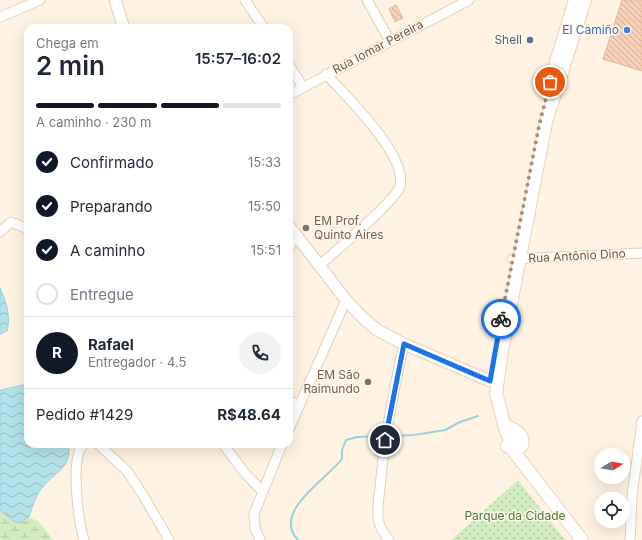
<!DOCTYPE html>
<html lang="pt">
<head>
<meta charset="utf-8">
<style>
	body { margin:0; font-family:Inter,sans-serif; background:#f2f2f3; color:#1f2937; height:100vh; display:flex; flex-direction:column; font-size:15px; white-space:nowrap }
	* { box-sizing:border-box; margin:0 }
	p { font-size:13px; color:#747a83 }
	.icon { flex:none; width:22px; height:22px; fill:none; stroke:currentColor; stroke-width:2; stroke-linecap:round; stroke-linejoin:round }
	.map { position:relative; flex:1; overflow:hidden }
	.details { position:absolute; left:24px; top:24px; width:269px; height:424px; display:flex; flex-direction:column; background:#fff; border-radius:12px; box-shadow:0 4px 16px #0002 }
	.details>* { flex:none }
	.needle { width:26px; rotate:79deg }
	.fabs { position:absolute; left:594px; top:448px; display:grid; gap:8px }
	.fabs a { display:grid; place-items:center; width:36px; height:36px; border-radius:50%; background:#fff; box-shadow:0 4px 16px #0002; font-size:20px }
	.pin { position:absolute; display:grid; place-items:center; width:34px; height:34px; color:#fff; margin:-17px; border:2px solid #fff; border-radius:50%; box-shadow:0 1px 4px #0007 }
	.courier { position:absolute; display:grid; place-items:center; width:40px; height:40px; margin:-20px; border:3px solid #1a73e8; border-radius:50%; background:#fff; color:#222; box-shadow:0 1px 5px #0007 }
	.headline em { font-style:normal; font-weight:600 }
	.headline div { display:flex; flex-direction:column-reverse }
	.headline { display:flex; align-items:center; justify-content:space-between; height:68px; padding:0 12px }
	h1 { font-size:26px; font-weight:600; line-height:30px }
	.bar { display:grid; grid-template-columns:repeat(4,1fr); gap:6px 4px; align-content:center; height:48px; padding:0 12px }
	.bar i { height:5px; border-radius:3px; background:#e0e1e3 }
	.bar .active { background:#111827 }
	.bar p { grid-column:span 4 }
	.line { display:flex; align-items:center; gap:10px; padding:0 12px; border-top:1px solid #e0e1e3 }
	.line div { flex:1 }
	.round { display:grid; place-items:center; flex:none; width:42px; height:42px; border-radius:21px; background:#f2f2f3 }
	ol { padding:0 12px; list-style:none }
	li { display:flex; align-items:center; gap:12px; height:44px }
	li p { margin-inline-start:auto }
	li .icon { padding:4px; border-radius:50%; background:#111827; color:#fff; stroke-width:4 }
	li:last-child { color:#747a83 }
	li i { width:22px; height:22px; border:2px solid #e0e1e3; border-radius:50% }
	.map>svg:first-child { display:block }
	.wetland { fill:url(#wetland-marsh) }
	.park { fill:url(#park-dots) }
	.water { fill:url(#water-waves); stroke:#99d2dc }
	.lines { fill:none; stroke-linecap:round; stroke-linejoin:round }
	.stream { stroke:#99d2dc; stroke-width:2 }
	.building { fill:url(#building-back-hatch); stroke:#ebb695 }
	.minor-casing { stroke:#e3cfbc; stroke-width:11 }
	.tertiary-casing { stroke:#e3cfbc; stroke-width:13 }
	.secondary-casing { stroke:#ebd2bc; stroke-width:14 }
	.minor { stroke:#fff; stroke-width:9 }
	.tertiary { stroke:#fff; stroke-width:11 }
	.secondary { stroke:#fff; stroke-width:12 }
	.done { stroke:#a78e7d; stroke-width:4; stroke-dasharray:0 7.2 }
	.route { stroke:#1a73e8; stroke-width:5 }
	.shop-dot { fill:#3f7fe0; stroke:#fff7ea; stroke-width:1.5 }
	.service-dot { fill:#5c6f8a; stroke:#fff7ea; stroke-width:1.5 }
	.education-dot { fill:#8d6e63; stroke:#fff7ea; stroke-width:1.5 }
	.labels { text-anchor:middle; stroke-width:3; stroke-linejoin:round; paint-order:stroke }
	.shop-label { font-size:12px; fill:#366cbe; stroke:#fff7ea; text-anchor:end }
	.service-label { font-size:12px; fill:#4e5e75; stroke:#fff7ea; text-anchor:end }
	.street-label { font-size:12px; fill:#785846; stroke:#fff7ea }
	.education-label { font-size:12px; fill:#785e54; stroke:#fff7ea; text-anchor:start }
	.park-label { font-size:12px; fill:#4c7a3a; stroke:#fff7ea }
</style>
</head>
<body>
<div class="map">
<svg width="642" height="540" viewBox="0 0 642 540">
	<defs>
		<pattern id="wetland-marsh" width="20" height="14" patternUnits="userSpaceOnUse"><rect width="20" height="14" fill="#d1edbf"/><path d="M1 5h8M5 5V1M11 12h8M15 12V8" fill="none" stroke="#aec39d"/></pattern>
		<pattern id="park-dots" width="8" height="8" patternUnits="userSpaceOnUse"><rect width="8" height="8" fill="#d1edbf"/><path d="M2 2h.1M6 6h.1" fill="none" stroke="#aec39d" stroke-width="1.8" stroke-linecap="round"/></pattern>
		<pattern id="water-waves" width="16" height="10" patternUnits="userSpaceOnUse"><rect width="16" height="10" fill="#b4e2ea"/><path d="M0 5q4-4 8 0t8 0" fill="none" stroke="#97babf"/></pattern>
		<pattern id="building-back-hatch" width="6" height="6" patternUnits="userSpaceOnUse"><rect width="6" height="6" fill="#f6d0b7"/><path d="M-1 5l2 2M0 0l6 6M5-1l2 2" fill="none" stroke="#ccac97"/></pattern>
	</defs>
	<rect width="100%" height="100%" fill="#fef3e2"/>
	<!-- wetland -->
	<polygon class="wetland" points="0,510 24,521 29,517 39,522 53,540 0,540"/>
	<!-- park -->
	<polygon class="park" points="518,480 565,540 451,540"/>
	<!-- water -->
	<g class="water">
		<path d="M0 288C6 301 11 316 7 331L0 334Z"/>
		<path d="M28 384V444H69C71 470 55 471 41 489 35 497 32 508 29 517L19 523 13 521 0 510V390Z"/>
	</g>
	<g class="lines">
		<!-- stream -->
		<g class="stream">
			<polyline points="391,436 414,435 445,430 460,422 478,416"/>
			<path d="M298 540C271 512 327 479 342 459V450L346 440 357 437 379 436"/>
		</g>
	</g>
	<!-- building -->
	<g class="building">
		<polygon points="622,0 642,0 642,71 603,59"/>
		<polygon points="396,5 403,18 395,22 389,9"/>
	</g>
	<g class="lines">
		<!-- minor casing -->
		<g class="minor-casing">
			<g id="minor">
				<polyline points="245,0 264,28"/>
				<polyline points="367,0 390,41"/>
				<polyline points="0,17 40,0"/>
				<polyline points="289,65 303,87"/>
				<polyline points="289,95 469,0"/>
				<polyline points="0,232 11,222 28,229"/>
				<polyline points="289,248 295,234"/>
				<polyline points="512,259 642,253"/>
				<path d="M320 265C334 252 396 201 400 186 408 156 346 96 326 74"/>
				<polyline points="289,401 299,405"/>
				<polyline points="289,429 346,300"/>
				<path d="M84 444C69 455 79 523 84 540"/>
				<polyline points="98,444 127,471 143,495 169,540"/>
				<polyline points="223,444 244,472 262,491"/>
				<polyline points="260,540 255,528 254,514 282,444"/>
				<path d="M389 540C384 534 379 527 378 518 377 505 380 491 381 478 385 433 394 389 404 344"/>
				<polyline points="630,540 632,496 642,421"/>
			</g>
		</g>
		<!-- tertiary casing -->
		<g class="tertiary-casing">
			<g id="tertiary">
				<polyline points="115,0 124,28"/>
				<polyline points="289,226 346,300 362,317 377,330 404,344 490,381"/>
			</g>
		</g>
		<!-- secondary casing -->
		<g class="secondary-casing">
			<g id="secondary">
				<polyline points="549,85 575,0"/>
				<path d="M504 425C513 429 525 433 522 445L518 449 507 446"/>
				<polyline points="582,540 515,453 506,431 496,393 502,351 546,122 585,0"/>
			</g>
		</g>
		<!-- minor -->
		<use href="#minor" class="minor"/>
		<!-- tertiary -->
		<use href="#tertiary" class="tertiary"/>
		<!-- secondary -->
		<use href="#secondary" class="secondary"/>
	</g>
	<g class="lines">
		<!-- done -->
		<polyline class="done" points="501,319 539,126 550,82"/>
		<!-- route -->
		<polyline class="route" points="385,440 404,344 490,381 501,319"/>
	</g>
	<!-- markers -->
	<circle class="shop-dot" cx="627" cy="30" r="4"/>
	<circle class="service-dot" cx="530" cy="40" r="4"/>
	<g class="education-dot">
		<circle cx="306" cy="228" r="4"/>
		<circle cx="368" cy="382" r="4"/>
	</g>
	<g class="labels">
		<!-- shop labels -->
		<g class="shop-label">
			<text x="619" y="34">El Camiño</text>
		</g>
		<!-- service labels -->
		<g class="service-label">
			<text x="522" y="44">Shell</text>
		</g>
		<!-- street labels -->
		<g class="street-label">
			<text transform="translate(378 47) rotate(-28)" y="4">Rua Iomar Pereira</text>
			<text transform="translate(577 256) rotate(-3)" y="4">Rua Antônio Dino</text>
		</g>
		<!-- education labels -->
		<g class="education-label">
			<text x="314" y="225">EM Prof.<tspan x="314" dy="14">Quinto Aires</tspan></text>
			<text x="360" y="379" text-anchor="end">EM São<tspan x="360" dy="14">Raimundo</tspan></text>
		</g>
		<!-- park labels -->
		<g class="park-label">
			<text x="515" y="520">Parque da Cidade</text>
		</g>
	</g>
</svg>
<div class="fabs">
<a><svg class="needle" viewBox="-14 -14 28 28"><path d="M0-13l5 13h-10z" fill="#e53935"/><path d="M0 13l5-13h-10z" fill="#747a83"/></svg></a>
<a><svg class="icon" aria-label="locate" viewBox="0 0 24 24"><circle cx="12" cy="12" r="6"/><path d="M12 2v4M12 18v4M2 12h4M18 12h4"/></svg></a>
</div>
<div class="pin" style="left:550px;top:82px;background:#ea580c"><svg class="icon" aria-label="bag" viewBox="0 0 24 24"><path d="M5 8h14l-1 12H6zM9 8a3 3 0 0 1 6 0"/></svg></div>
<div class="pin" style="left:385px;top:440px;background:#1f2937"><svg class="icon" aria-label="home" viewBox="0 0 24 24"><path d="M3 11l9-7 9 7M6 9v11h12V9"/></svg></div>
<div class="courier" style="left:501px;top:319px"><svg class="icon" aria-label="bike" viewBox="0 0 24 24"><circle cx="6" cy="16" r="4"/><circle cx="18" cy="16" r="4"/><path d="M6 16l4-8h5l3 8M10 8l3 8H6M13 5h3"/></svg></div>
<section class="details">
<div class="headline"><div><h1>2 min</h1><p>Chega em</p></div><em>15:57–16:02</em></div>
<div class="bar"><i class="active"></i><i class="active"></i><i class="active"></i><i></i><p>A caminho · 230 m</p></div>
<ol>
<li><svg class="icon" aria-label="check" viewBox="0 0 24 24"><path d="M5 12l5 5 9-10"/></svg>Confirmado<p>15:33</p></li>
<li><svg class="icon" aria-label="check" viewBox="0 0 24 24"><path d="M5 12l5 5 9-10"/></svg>Preparando<p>15:50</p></li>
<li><svg class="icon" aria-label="check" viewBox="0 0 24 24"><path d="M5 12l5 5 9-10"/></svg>A caminho<p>15:51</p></li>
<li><i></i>Entregue</li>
</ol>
<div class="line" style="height:72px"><b class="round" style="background:#111827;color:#fff">R</b><div><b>Rafael</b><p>Entregador · 4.5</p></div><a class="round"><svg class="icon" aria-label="phone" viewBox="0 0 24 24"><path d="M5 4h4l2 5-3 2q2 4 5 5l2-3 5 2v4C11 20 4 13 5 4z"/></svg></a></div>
<div class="line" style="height:52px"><div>Pedido #1429</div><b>R$48.64</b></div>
</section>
</div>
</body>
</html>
